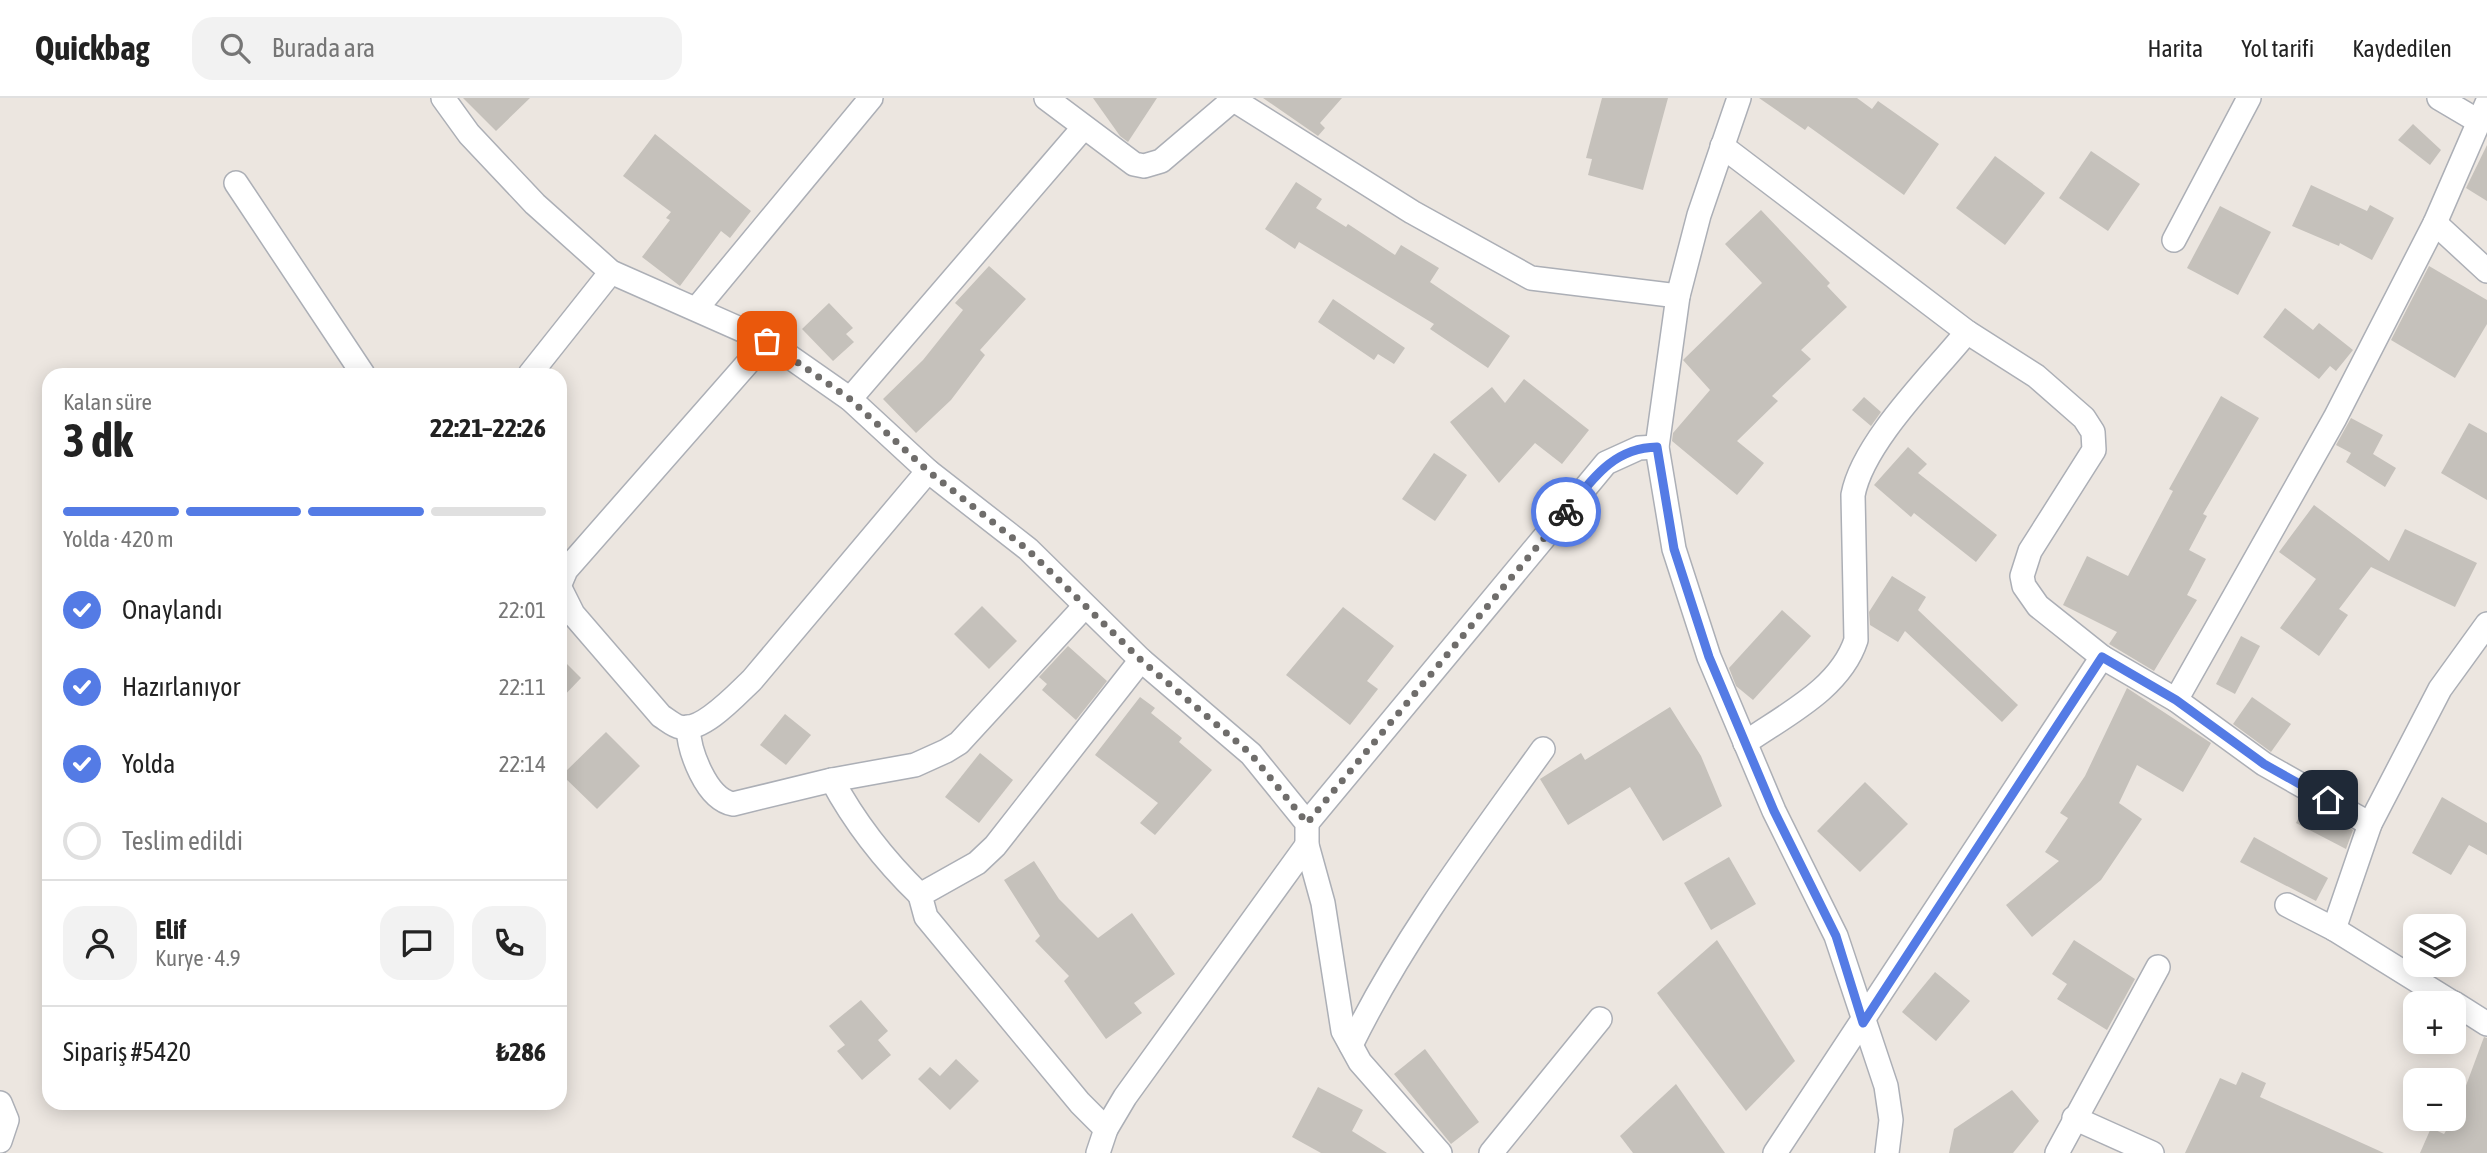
<!DOCTYPE html>
<html lang="tr">
<head>
<meta charset="utf-8">
<style>
	body { margin:0; font-family:"Asap Condensed",sans-serif; background:#f2f2f2; color:#222; height:100vh; display:flex; flex-direction:column; font-size:26px; white-space:nowrap }
	* { box-sizing:border-box; margin:0 }
	p { font-size:23px; color:#767676 }
	.icon { flex:none; width:38px; height:38px; fill:none; stroke:currentColor; stroke-width:2; stroke-linecap:round; stroke-linejoin:round }
	.map { position:relative; flex:1; overflow:hidden }
	.side { position:absolute; left:42px; top:270px; width:525px; height:742px; display:flex; flex-direction:column; background:#fff; border-radius:21px; box-shadow:0 4px 18px #0003 }
	.side>* { flex:none }
	.fabs { position:absolute; left:2403px; top:816px; display:grid; gap:14px }
	.fabs a { display:grid; place-items:center; width:63px; height:63px; border-radius:14px; background:#fff; box-shadow:0 4px 18px #0003; font-size:35px }
	.pin { position:absolute; display:grid; place-items:center; width:60px; height:60px; color:#fff; margin:-30px; border-radius:14px; box-shadow:0 4px 10px #0006 }
	.courier { position:absolute; display:grid; place-items:center; width:70px; height:70px; margin:-35px; border:5px solid #547be5; border-radius:50%; background:#fff; color:#222; box-shadow:0 2px 9px #0007 }
	.headline em { font-style:normal; font-weight:700 }
	.headline div { display:flex; flex-direction:column-reverse }
	.headline { display:flex; align-items:center; justify-content:space-between; height:119px; padding:0 21px }
	h1 { font-size:46px; font-weight:700; line-height:52px }
	.bar { display:grid; grid-template-columns:repeat(4,1fr); gap:10px 7px; align-content:center; height:84px; padding:0 21px }
	.bar i { height:9px; border-radius:5px; background:#e0e0e0 }
	.bar .selected { background:#547be5 }
	.bar p { grid-column:span 4 }
	.line { display:flex; align-items:center; gap:18px; padding:0 21px; border-top:2px solid #e0e0e0 }
	.line div { flex:1 }
	.round { display:grid; place-items:center; flex:none; width:74px; height:74px; border-radius:21px; background:#f2f2f2 }
	ol { padding:0 21px; list-style:none }
	li { display:flex; align-items:center; gap:21px; height:77px }
	li p { margin-inline-start:auto }
	li .icon { padding:7px; border-radius:50%; background:#547be5; color:#fff; stroke-width:4 }
	li:last-child { color:#767676 }
	li i { width:38px; height:38px; border:4px solid #e0e0e0; border-radius:50% }
	header { display:flex; align-items:center; gap:42px; box-sizing:border-box; height:98px; padding:0 35px; background:#fff; border-bottom:2px solid #e0e0e0 }
	header strong { font-size:33px }
	nav { display:flex; gap:38px; margin-inline-start:auto; font-size:24px }
	.search { width:490px; height:63px; background:#f2f2f2; display:flex; align-items:center; gap:18px; box-sizing:border-box; padding:0 24px; border-radius:21px; color:#767676; font-size:26px }
	.map>svg:first-child { display:block }
	.building { fill:#c5c1bb }
	.lines { fill:none; stroke-linecap:round; stroke-linejoin:round }
	.minor-casing { stroke:#acafb6; stroke-width:26 }
	.minor { stroke:#fff; stroke-width:23 }
	.done { stroke:#6f6d6b; stroke-width:7; stroke-dasharray:0 12.6 }
	.route { stroke:#547be5; stroke-width:9 }
</style>
</head>
<body>
<header>
<strong>Quickbag</strong>
<div class="search"><svg class="icon" aria-label="search" viewBox="0 0 24 24"><circle cx="10" cy="10" r="6"/><path d="M15 15l6 6"/></svg>Burada ara</div>
<nav><a>Harita</a><a>Yol tarifi</a><a>Kaydedilen</a></nav>
</header>
<div class="map">
<svg width="2487" height="1055" viewBox="0 0 2487 1055">
	<rect width="100%" height="100%" fill="#ece6e0"/>
	<!-- building -->
	<g class="building">
		<polygon points="463,0 530,0 496,33"/>
		<polygon points="1093,0 1157,0 1128,44 1120,38"/>
		<polygon points="1263,0 1342,0 1320,25 1325,30 1318,38"/>
		<polygon points="1602,0 1668,0 1643,92 1588,77 1592,61 1586,60"/>
		<polygon points="1759,0 1857,0 1872,11 1878,3 1939,46 1904,97 1808,28 1805,32"/>
		<polygon points="2413,26 2441,52 2430,67 2398,42"/>
		<polygon points="655,36 751,113 730,140 721,133 680,188 642,159 670,122 666,120 671,114 623,78"/>
		<polygon points="2487,47 2487,103 2466,90"/>
		<polygon points="2091,53 2140,86 2108,133 2059,100"/>
		<polygon points="1995,58 2045,95 2005,147 1956,110"/>
		<polygon points="1296,84 1322,101 1316,110 1346,129 1348,126 1395,157 1401,147 1439,170 1430,184 1510,238 1488,270 1430,231 1434,226 1299,144 1295,151 1265,131"/>
		<polygon points="2311,87 2367,113 2370,107 2394,120 2372,162 2340,145 2339,148 2292,128"/>
		<polygon points="2220,108 2271,134 2238,197 2187,170"/>
		<polygon points="1761,112 1830,185 1827,188 1847,209 1801,252 1811,261 1772,298 1778,303 1737,343 1764,365 1737,397 1672,343 1673,335 1710,292 1683,262 1762,185 1725,146"/>
		<polygon points="989,168 1026,201 980,252 985,257 951,302 916,335 883,301 923,262 963,212 955,205"/>
		<polygon points="2429,168 2487,202 2487,226 2455,280 2391,242"/>
		<polygon points="1333,201 1405,250 1394,266 1378,256 1374,262 1318,224"/>
		<polygon points="829,205 853,230 846,236 854,244 833,263 802,231"/>
		<polygon points="2285,210 2313,232 2319,225 2353,252 2336,273 2330,268 2319,281 2263,239"/>
		<polygon points="1524,281 1589,332 1562,366 1535,345 1499,385 1450,324 1492,289 1505,305"/>
		<polygon points="2221,298 2259,320 2203,416 2207,418 2189,452 2206,461 2187,497 2197,502 2154,573 2109,546 2117,534 2063,507 2087,458 2128,478 2173,393 2169,391"/>
		<polygon points="1864,299 1881,314 1871,328 1852,312"/>
		<polygon points="2351,320 2383,337 2373,356 2396,370 2385,389 2346,364 2351,355 2336,347"/>
		<polygon points="2469,325 2487,335 2487,402 2441,375"/>
		<polygon points="1908,349 1927,366 1918,375 1997,437 1976,464 1914,415 1911,419 1874,387"/>
		<polygon points="1434,355 1467,377 1435,423 1402,401"/>
		<polygon points="2314,407 2389,463 2405,431 2477,465 2455,509 2371,469 2339,511 2348,517 2319,558 2280,530 2316,481 2279,454"/>
		<polygon points="1892,478 1926,499 1918,512 2018,607 2002,624 1905,533 1898,544 1870,527 1869,514"/>
		<polygon points="982,508 1017,543 989,571 954,536"/>
		<polygon points="1343,509 1394,548 1367,583 1378,591 1350,627 1286,577"/>
		<polygon points="1782,512 1811,538 1753,602 1736,588 1729,570"/>
		<polygon points="2241,538 2260,548 2235,596 2216,586"/>
		<polygon points="1068,548 1107,583 1076,622 1042,592 1047,586 1039,579"/>
		<polygon points="560,559 581,580 560,602"/>
		<polygon points="2127,590 2211,645 2183,694 2137,667 2119,705 2142,721 2101,782 2032,839 2006,807 2059,763 2045,754 2068,720 2060,715 2085,678"/>
		<polygon points="1140,599 1155,610 1151,615 1182,640 1179,644 1212,672 1155,737 1140,725 1158,705 1095,657"/>
		<polygon points="2252,599 2291,626 2271,654 2233,626"/>
		<polygon points="1670,609 1701,658 1722,708 1663,743 1630,689 1568,727 1540,681 1581,655 1585,662"/>
		<polygon points="785,616 811,637 786,667 760,647"/>
		<polygon points="606,634 640,668 597,711 562,677"/>
		<polygon points="980,655 1013,682 979,725 945,699"/>
		<polygon points="1865,684 1908,726 1860,774 1817,733"/>
		<polygon points="2442,699 2487,725 2487,757 2469,747 2451,777 2412,755"/>
		<polygon points="2306,706 2353,732 2346,751 2296,725"/>
		<polygon points="2254,739 2328,780 2316,803 2240,764"/>
		<polygon points="1729,759 1756,806 1711,832 1684,785"/>
		<polygon points="1034,763 1059,801 1098,840 1132,815 1175,876 1134,905 1142,915 1106,941 1064,883 1069,878 1035,843 1040,838 1004,782"/>
		<polygon points="1717,842 1795,963 1746,1013 1657,895"/>
		<polygon points="2074,842 2135,881 2107,932 2057,901 2067,886 2052,876"/>
		<polygon points="1935,874 1970,903 1936,943 1902,914"/>
		<polygon points="861,902 888,933 878,942 891,957 862,982 837,953 845,947 829,928"/>
		<polygon points="2484,939 2487,940 2487,1055 2420,1055 2431,1030 2444,1036 2454,1020"/>
		<polygon points="1425,951 1479,1024 1451,1046 1394,976"/>
		<polygon points="956,961 979,983 950,1012 918,981 930,969 940,978"/>
		<polygon points="2242,974 2266,985 2260,999 2384,1055 2185,1055 2220,980 2236,987"/>
		<polygon points="1676,986 1725,1055 1633,1055 1620,1038"/>
		<polygon points="1318,989 1363,1012 1352,1033 1387,1055 1321,1055 1292,1039"/>
		<polygon points="2012,992 2039,1023 2013,1055 1949,1055 1954,1031"/>
	</g>
	<g class="lines">
		<!-- minor casing -->
		<g class="minor-casing">
			<g id="minor">
				<polyline points="443,0 469,36 535,106 611,174 767,243 850,301 928,373 1028,451 1141,562 1251,656 1307,725 1307,747 1323,805 1343,933 1360,964 1440,1055"/>
				<polyline points="1046,0 1134,66 1144,68 1161,63 1235,0"/>
				<polyline points="1739,0 1699,117 1678,198 1657,349 1674,451 1709,559 1774,713 1836,838 1886,988 1891,1022 1887,1055"/>
				<polyline points="2439,0 2478,23"/>
				<polyline points="1234,2 1412,114 1531,180 1678,198"/>
				<polyline points="1722,48 1967,234 2036,278 2084,320 2093,334 2094,352 2030,453 2022,478 2024,488 2038,508 2102,559"/>
				<polyline points="236,85 363,276"/>
				<polyline points="2435,125 2487,173"/>
				<polyline points="2174,142 2249,0"/>
				<polyline points="697,210 871,0"/>
				<polyline points="530,276 611,174"/>
				<polyline points="850,301 1084,29"/>
				<polyline points="560,486 566,472 767,243"/>
				<path d="M560 490 573 516 661 618C666 621 674 628 680 629 702 635 737 596 752 582L928 373"/>
				<polyline points="2176,602 2335,320 2435,125 2487,5"/>
				<path d="M688 629C689 653 706 701 733 706L832 682 915 667 946 653 959 645 1085 508"/>
				<path d="M1745 645C1785 617 1840 591 1856 542L1853 397C1863 344 1932 277 1967 234"/>
				<path d="M832 682C855 725 885 763 920 797"/>
				<polyline points="1307,725 1606,365 1639,350 1657,349"/>
				<polyline points="2287,807 2334,831 2453,905"/>
				<polyline points="2334,831 2370,726 2440,591 2487,526"/>
				<polyline points="2454,905 2487,926"/>
				<path d="M1351 947C1403 841 1474 747 1543 651"/>
				<polyline points="0,1005 7,1022 0,1043"/>
				<polyline points="2074,1020 2152,1055"/>
				<polyline points="1106,1031 1080,1005 926,819 920,797 977,765 995,748 1141,562"/>
				<polyline points="1098,1055 1106,1031 1125,999 1307,747"/>
				<polyline points="1491,1055 1600,921"/>
				<polyline points="1775,1055 2102,559 2176,602 2264,666 2370,726"/>
				<polyline points="2057,1055 2158,869"/>
			</g>
		</g>
		<!-- minor -->
		<use href="#minor" class="minor"/>
	</g>
	<g class="lines">
		<!-- done -->
		<polyline class="done" points="767,243 850,301 928,373 1028,452 1141,562 1251,656 1307,725 1566,414"/>
		<!-- route -->
		<path class="route" d="M1566 414C1592 382 1612 350 1657 349L1674 451 1709 559 1774 713 1836 838 1863 925 2102 559 2176 602 2264 666 2328 702"/>
	</g>
</svg>
<div class="fabs">
<a><svg class="icon" aria-label="layers" viewBox="0 0 24 24"><path d="M12 4l9 5-9 5-9-5zM3 14l9 5 9-5"/></svg></a>
<a>+</a>
<a>−</a>
</div>
<div class="pin" style="left:767px;top:243px;background:#ea580c"><svg class="icon" aria-label="bag" viewBox="0 0 24 24"><path d="M5 8h14l-1 12H6zM9 8a3 3 0 0 1 6 0"/></svg></div>
<div class="pin" style="left:2328px;top:702px;background:#1f2937"><svg class="icon" aria-label="home" viewBox="0 0 24 24"><path d="M3 11l9-7 9 7M6 9v11h12V9"/></svg></div>
<div class="courier" style="left:1566px;top:414px"><svg class="icon" aria-label="bike" viewBox="0 0 24 24"><circle cx="6" cy="16" r="4"/><circle cx="18" cy="16" r="4"/><path d="M6 16l4-8h5l3 8M10 8l3 8H6M13 5h3"/></svg></div>
<section class="side">
<div class="headline"><div><h1>3 dk</h1><p>Kalan süre</p></div><em>22:21–22:26</em></div>
<div class="bar"><i class="selected"></i><i class="selected"></i><i class="selected"></i><i></i><p>Yolda · 420 m</p></div>
<ol>
<li><svg class="icon" aria-label="check" viewBox="0 0 24 24"><path d="M5 12l5 5 9-10"/></svg>Onaylandı<p>22:01</p></li>
<li><svg class="icon" aria-label="check" viewBox="0 0 24 24"><path d="M5 12l5 5 9-10"/></svg>Hazırlanıyor<p>22:11</p></li>
<li><svg class="icon" aria-label="check" viewBox="0 0 24 24"><path d="M5 12l5 5 9-10"/></svg>Yolda<p>22:14</p></li>
<li><i></i>Teslim edildi</li>
</ol>
<div class="line" style="height:126px"><a class="round"><svg class="icon" aria-label="person" viewBox="0 0 24 24"><circle cx="12" cy="8" r="4"/><path d="M4 21q1-7 8-7t8 7"/></svg></a><div><b>Elif</b><p>Kurye · 4.9</p></div><a class="round"><svg class="icon" aria-label="chat" viewBox="0 0 24 24"><path d="M4 5h16v11H9l-5 4z"/></svg></a><a class="round"><svg class="icon" aria-label="phone" viewBox="0 0 24 24"><path d="M5 4h4l2 5-3 2q2 4 5 5l2-3 5 2v4C11 20 4 13 5 4z"/></svg></a></div>
<div class="line" style="height:91px"><div>Sipariş #5420</div><b>₺286</b></div>
</section>
</div>
</body>
</html>
